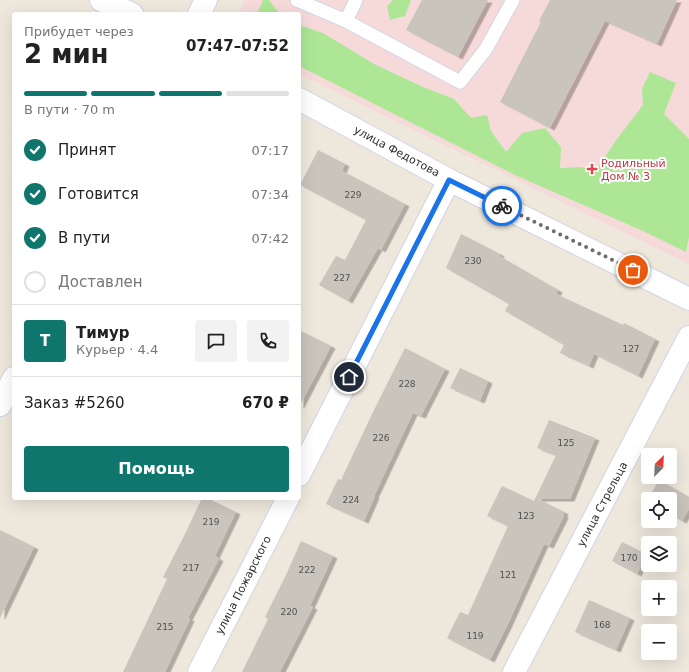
<!DOCTYPE html>
<html lang="ru">
<head>
<meta charset="utf-8">
<style>
	body { margin:0; font-family:"DejaVu Sans",sans-serif; background:#f2f2f2; color:#222; height:100vh; display:flex; flex-direction:column; font-size:15px; white-space:nowrap }
	* { box-sizing:border-box; margin:0 }
	p { font-size:13px; color:#767676 }
	.icon { flex:none; width:22px; height:22px; fill:none; stroke:currentColor; stroke-width:2; stroke-linecap:round; stroke-linejoin:round }
	.map { position:relative; flex:1; overflow:hidden }
	.panel { position:absolute; left:12px; top:12px; width:289px; height:488px; display:flex; flex-direction:column; background:#fff; border-radius:4px; box-shadow:0 4px 16px #0002 }
	.panel>* { flex:none }
	.needle { width:26px; rotate:24deg }
	.fabs { position:absolute; left:641px; top:448px; display:grid; gap:8px }
	.fabs a { display:grid; place-items:center; width:36px; height:36px; border-radius:4px; background:#fff; box-shadow:0 4px 16px #0002; font-size:20px }
	.pin { position:absolute; display:grid; place-items:center; width:34px; height:34px; color:#fff; margin:-17px; border:2px solid #fff; border-radius:50%; box-shadow:0 1px 4px #0007 }
	.courier { position:absolute; display:grid; place-items:center; width:40px; height:40px; margin:-20px; border:3px solid #1a73e8; border-radius:50%; background:#fff; color:#222; box-shadow:0 1px 5px #0007 }
	.summary em { font-style:normal; font-weight:600 }
	.summary div { display:flex; flex-direction:column-reverse }
	.summary { display:flex; align-items:center; justify-content:space-between; height:68px; padding:0 12px }
	h1 { font-size:26px; font-weight:600; line-height:30px }
	.bar { display:grid; grid-template-columns:repeat(4,1fr); gap:6px 4px; align-content:center; height:48px; padding:0 12px }
	.bar i { height:5px; border-radius:3px; background:#e0e0e0 }
	.bar .active { background:#0f766e }
	.bar p { grid-column:span 4 }
	.line { display:flex; align-items:center; gap:10px; padding:0 12px; border-top:1px solid #e0e0e0 }
	.line div { flex:1 }
	.round { display:grid; place-items:center; flex:none; width:42px; height:42px; border-radius:4px; background:#f2f2f2 }
	ol { padding:0 12px; list-style:none }
	li { display:flex; align-items:center; gap:12px; height:44px }
	li p { margin-inline-start:auto }
	li .icon { padding:4px; border-radius:50%; background:#0f766e; color:#fff; stroke-width:4 }
	li:last-child { color:#767676 }
	li i { width:22px; height:22px; border:2px solid #e0e0e0; border-radius:50% }
	.primary-button { display:flex; gap:8px; margin-top:auto; padding:8px 12px }
	.primary-button a { flex:1; height:46px; border-radius:4px; background:#0f766e; color:#fff; font-size:16px; font-weight:600; line-height:46px; text-align:center }
	.map>svg:first-child { display:block }
	.medical { fill:#f5dad9 }
	.green { fill:#ade796 }
	.building { fill:#c9c4bc; filter:url(#shadow) }
	.lines { fill:none; stroke-linecap:round; stroke-linejoin:round }
	.service-casing { stroke:#d2d4e4; stroke-width:15 }
	.minor-casing { stroke:#d2d4e4; stroke-width:24 }
	.tertiary-casing { stroke:#d2d4e4; stroke-width:24 }
	.service { stroke:#fff; stroke-width:13 }
	.minor { stroke:#fff; stroke-width:22 }
	.tertiary { stroke:#fff; stroke-width:22 }
	.done { stroke:#6f6d69; stroke-width:4; stroke-dasharray:0 7.2 }
	.route { stroke:#1a73e8; stroke-width:5 }
	.health-dot { fill:#e0444e; stroke:#fff; stroke-width:1.5 }
	.labels { text-anchor:middle; stroke-width:4; stroke-linejoin:round; paint-order:stroke }
	.number-label { font-size:9px; fill:#52514f }
	.street-label { font-size:11px; fill:#2b2b2b; stroke:#fff }
	.health-label { font-size:11px; fill:#be3a42; stroke:#fff; text-anchor:start }
</style>
</head>
<body>
<div class="map">
<svg width="689" height="672" viewBox="0 0 689 672">
	<defs>
		<filter id="shadow"><feDropShadow dx="4.5" dy="2.5" stdDeviation="0" flood-color="#0004"/></filter>
	</defs>
	<rect width="100%" height="100%" fill="#eee7dc"/>
	<!-- medical -->
	<polygon class="medical" points="245,0 689,0 689,264 299,74 299,14 238,14"/>
	<!-- green -->
	<g class="green">
		<polygon points="263,0 269,0 280,14 257,14"/>
		<polygon points="393,0 411,0 405,16 390,20 387,6"/>
		<polygon points="299,25 323,33 374,64 423,87 454,99 471,118 487,115 491,131 506,152 522,133 545,128 561,147 560,168 580,167 596,170 617,139 643,105 642,89 650,72 676,83 664,114 689,139 689,237 686,252 643,231 517,176 299,66"/>
	</g>
	<!-- building -->
	<g class="building">
		<polygon points="422,0 488,0 458,57 406,30"/>
		<polygon points="550,0 677,0 657,44 605,21 550,128 500,102 541,22 539,21"/>
		<polygon points="318,150 345,164 342,171 405,204 381,250 378,248 348,301 319,285 336,256 345,260 366,220 300,185"/>
		<polygon points="461,234 500,254 499,256 558,290 556,294 623,325 624,323 655,339 638,376 594,354 589,366 560,353 564,345 505,311 509,304 446,268"/>
		<polygon points="299,330 331,346 299,407"/>
		<polygon points="405,348 445,369 421,416 413,413 374,496 375,496 364,521 326,504 338,479 341,480 372,414"/>
		<polygon points="460,368 488,381 480,401 450,388"/>
		<polygon points="549,420 595,438 570,499 538,499 564,512 563,515 564,516 549,546 544,544 507,626 490,660 447,638 460,612 468,615 508,526 487,516 502,486 534,501 556,455 537,448"/>
		<polygon points="659,480 689,497 689,509 682,521 670,514 670,499 648,499"/>
		<polygon points="202,498 207,498 236,512 215,556 219,559 188,618 190,619 165,672 123,672 167,579 163,577 184,536"/>
		<polygon points="0,530 34,547 0,618"/>
		<polygon points="301,541 333,556 310,606 313,607 280,672 242,672 268,619 265,617 286,575"/>
		<polygon points="622,542 646,554 637,574 612,561"/>
		<polygon points="589,600 630,618 616,650 575,632"/>
	</g>
	<g class="lines">
		<!-- service casing -->
		<g class="service-casing">
			<g id="service">
				<polyline points="297,0 346,21 356,0"/>
				<polyline points="346,21 460,82 486,49 513,0"/>
			</g>
		</g>
		<!-- minor casing -->
		<g class="minor-casing">
			<g id="minor">
				<polyline points="101,0 132,14"/>
				<polyline points="299,99 449,180 689,299"/>
				<polyline points="299,475 449,180"/>
				<polyline points="199,672 288,498"/>
				<polyline points="514,672 689,337"/>
			</g>
		</g>
		<!-- tertiary casing -->
		<g class="tertiary-casing">
			<g id="tertiary">
				<polyline points="199,14 206,0"/>
				<polyline points="0,405 14,378"/>
			</g>
		</g>
		<!-- service -->
		<use href="#service" class="service"/>
		<!-- minor -->
		<use href="#minor" class="minor"/>
		<!-- tertiary -->
		<use href="#tertiary" class="tertiary"/>
	</g>
	<g class="lines">
		<!-- done -->
		<polyline class="done" points="502,206 633,270"/>
		<!-- route -->
		<polyline class="route" points="349,377 449,180 502,206"/>
	</g>
	<!-- markers -->
	<path class="health-dot" d="M590 163h4v4h4v4h-4v4h-4v-4h-4v-4h4z"/>
	<g class="labels">
		<!-- number labels -->
		<g class="number-label">
			<text x="353" y="198">229</text>
			<text x="473" y="264">230</text>
			<text x="342" y="281">227</text>
			<text x="631" y="352">127</text>
			<text x="407" y="387">228</text>
			<text x="381" y="441">226</text>
			<text x="566" y="446">125</text>
			<text x="351" y="503">224</text>
			<text x="526" y="519">123</text>
			<text x="211" y="525">219</text>
			<text x="629" y="561">170</text>
			<text x="191" y="571">217</text>
			<text x="307" y="573">222</text>
			<text x="508" y="578">121</text>
			<text x="289" y="615">220</text>
			<text x="602" y="628">168</text>
			<text x="165" y="630">215</text>
			<text x="475" y="639">119</text>
		</g>
		<!-- street labels -->
		<g class="street-label">
			<text transform="translate(397 151) rotate(28)" y="4">улица Федотова</text>
			<text transform="translate(602 504) rotate(-62)" y="4">улица Стрельца</text>
			<text transform="translate(243 585) rotate(-63)" y="4">улица Пожарского</text>
		</g>
		<!-- health labels -->
		<g class="health-label">
			<text x="601" y="167">Родильный<tspan x="601" dy="13">Дом № 3</tspan></text>
		</g>
	</g>
</svg>
<div class="fabs">
<a><svg class="needle" viewBox="-14 -14 28 28"><path d="M0-13l5 13h-10z" fill="#e53935"/><path d="M0 13l5-13h-10z" fill="#767676"/></svg></a>
<a><svg class="icon" aria-label="locate" viewBox="0 0 24 24"><circle cx="12" cy="12" r="6"/><path d="M12 2v4M12 18v4M2 12h4M18 12h4"/></svg></a>
<a><svg class="icon" aria-label="layers" viewBox="0 0 24 24"><path d="M12 4l9 5-9 5-9-5zM3 14l9 5 9-5"/></svg></a>
<a>+</a>
<a>−</a>
</div>
<div class="pin" style="left:633px;top:270px;background:#ea580c"><svg class="icon" aria-label="bag" viewBox="0 0 24 24"><path d="M5 8h14l-1 12H6zM9 8a3 3 0 0 1 6 0"/></svg></div>
<div class="pin" style="left:349px;top:377px;background:#1f2937"><svg class="icon" aria-label="home" viewBox="0 0 24 24"><path d="M3 11l9-7 9 7M6 9v11h12V9"/></svg></div>
<div class="courier" style="left:502px;top:206px"><svg class="icon" aria-label="bike" viewBox="0 0 24 24"><circle cx="6" cy="16" r="4"/><circle cx="18" cy="16" r="4"/><path d="M6 16l4-8h5l3 8M10 8l3 8H6M13 5h3"/></svg></div>
<section class="panel">
<div class="summary"><div><h1>2 мин</h1><p>Прибудет через</p></div><em>07:47–07:52</em></div>
<div class="bar"><i class="active"></i><i class="active"></i><i class="active"></i><i></i><p>В пути · 70 m</p></div>
<ol>
<li><svg class="icon" aria-label="check" viewBox="0 0 24 24"><path d="M5 12l5 5 9-10"/></svg>Принят<p>07:17</p></li>
<li><svg class="icon" aria-label="check" viewBox="0 0 24 24"><path d="M5 12l5 5 9-10"/></svg>Готовится<p>07:34</p></li>
<li><svg class="icon" aria-label="check" viewBox="0 0 24 24"><path d="M5 12l5 5 9-10"/></svg>В пути<p>07:42</p></li>
<li><i></i>Доставлен</li>
</ol>
<div class="line" style="height:72px"><b class="round" style="background:#0f766e;color:#fff">Т</b><div><b>Тимур</b><p>Курьер · 4.4</p></div><a class="round"><svg class="icon" aria-label="chat" viewBox="0 0 24 24"><path d="M4 5h16v11H9l-5 4z"/></svg></a><a class="round"><svg class="icon" aria-label="phone" viewBox="0 0 24 24"><path d="M5 4h4l2 5-3 2q2 4 5 5l2-3 5 2v4C11 20 4 13 5 4z"/></svg></a></div>
<div class="line" style="height:52px"><div>Заказ #5260</div><b>670 ₽</b></div>
<div class="primary-button"><a>Помощь</a></div>
</section>
</div>
</body>
</html>
